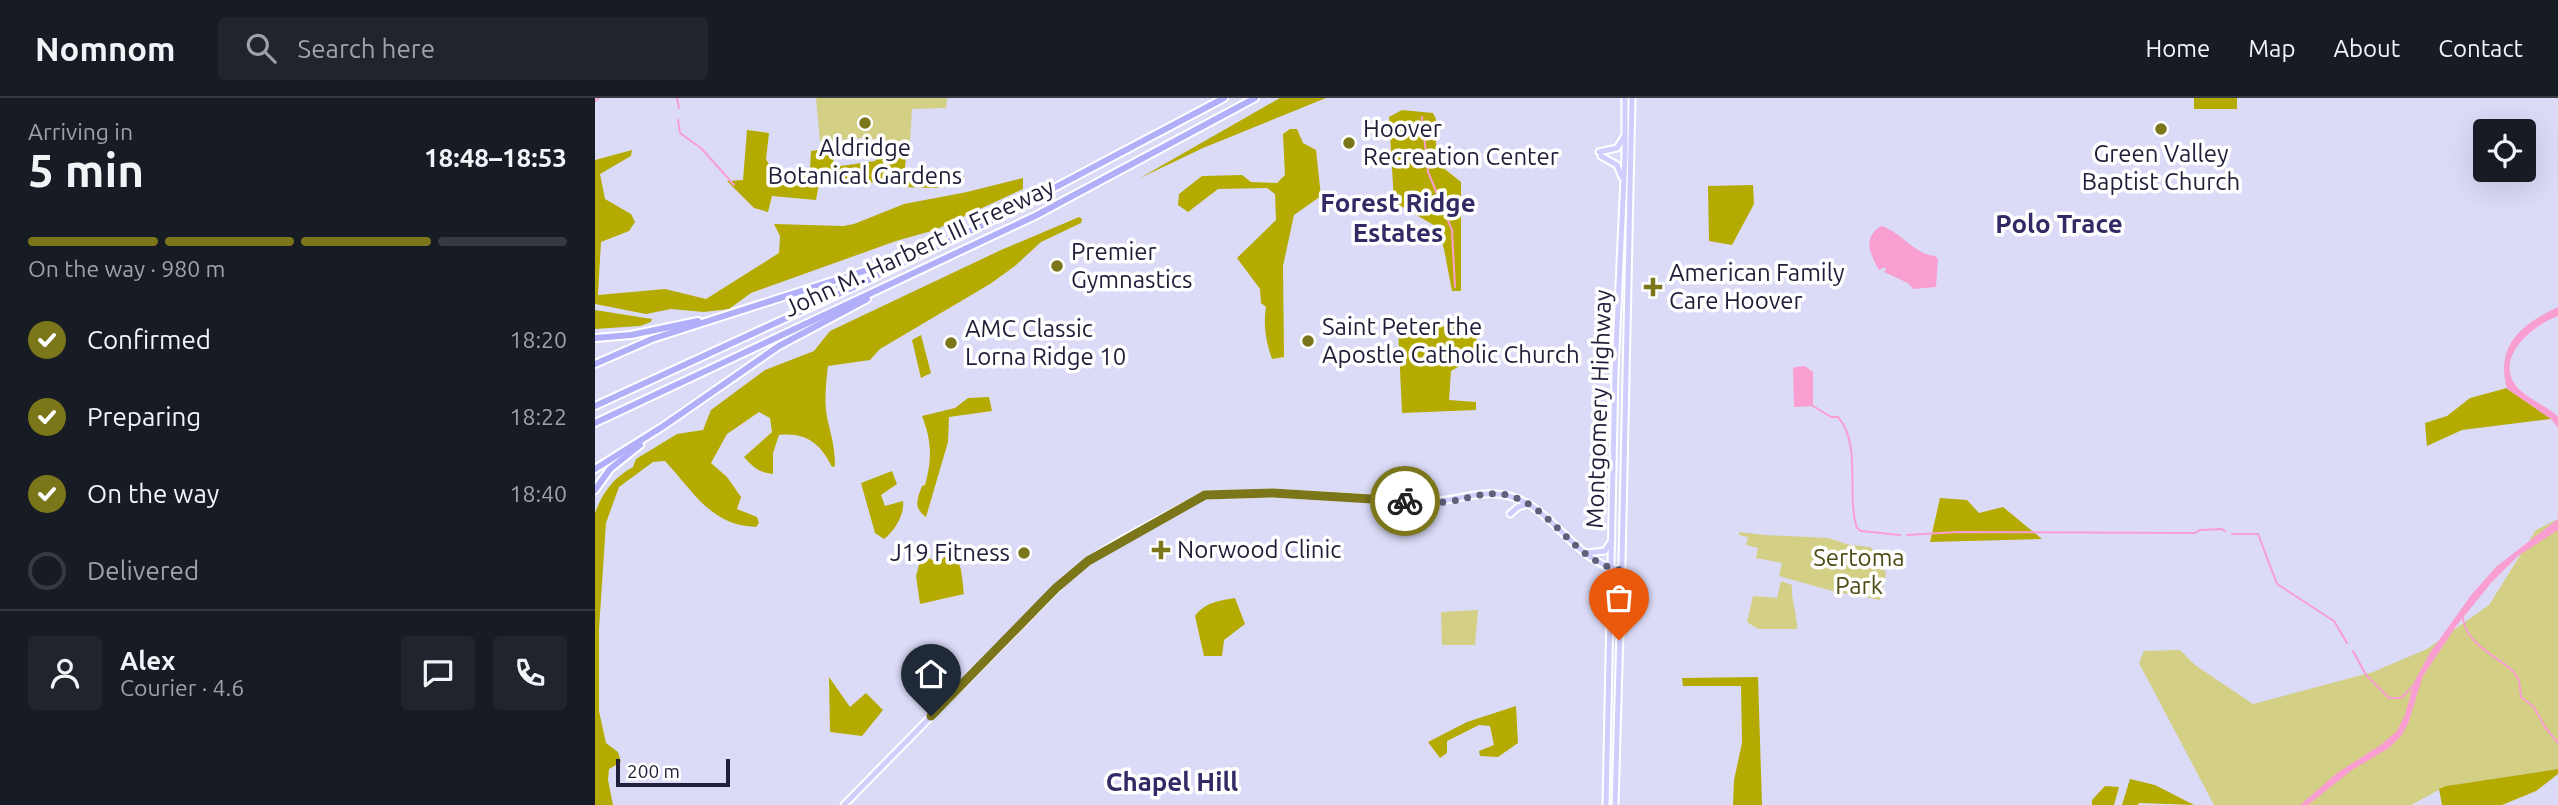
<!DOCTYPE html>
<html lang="en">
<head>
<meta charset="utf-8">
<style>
	body { margin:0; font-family:Ubuntu,sans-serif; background:#20242c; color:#f1f3f6; height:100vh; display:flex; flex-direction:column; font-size:26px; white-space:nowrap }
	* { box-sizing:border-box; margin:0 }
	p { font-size:23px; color:#9ea1a6 }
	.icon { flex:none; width:38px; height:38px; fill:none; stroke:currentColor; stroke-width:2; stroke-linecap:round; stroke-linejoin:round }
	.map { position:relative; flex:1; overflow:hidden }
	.panel { display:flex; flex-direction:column; background:#171b24; width:595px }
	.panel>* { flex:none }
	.buttons { position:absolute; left:1878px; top:21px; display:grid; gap:14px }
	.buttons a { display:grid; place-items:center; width:63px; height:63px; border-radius:7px; background:#171b24; box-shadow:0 7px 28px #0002; font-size:35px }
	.scale { position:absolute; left:21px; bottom:18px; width:114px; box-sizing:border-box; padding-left:7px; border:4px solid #201e38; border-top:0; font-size:19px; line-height:24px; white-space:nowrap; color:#201e38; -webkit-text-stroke:5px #fff; paint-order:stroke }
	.pin { position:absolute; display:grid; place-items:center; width:60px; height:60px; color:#fff; margin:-72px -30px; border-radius:50% 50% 50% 0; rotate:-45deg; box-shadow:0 0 7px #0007 }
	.pin .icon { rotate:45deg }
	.courier { position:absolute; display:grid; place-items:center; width:70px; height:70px; margin:-35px; border:5px solid #7c761a; border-radius:50%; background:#fff; color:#222; box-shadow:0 2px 9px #0007 }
	.overview em { font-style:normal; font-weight:700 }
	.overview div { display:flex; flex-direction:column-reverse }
	.overview { display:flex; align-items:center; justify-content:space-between; height:119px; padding:0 28px }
	h1 { font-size:46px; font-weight:700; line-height:52px }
	.bar { display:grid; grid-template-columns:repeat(4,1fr); gap:10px 7px; align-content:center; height:84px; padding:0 28px }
	.bar i { height:9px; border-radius:5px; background:#363941 }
	.bar .on { background:#7c761a }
	.bar p { grid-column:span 4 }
	.line { display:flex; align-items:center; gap:18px; padding:0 28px; border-top:2px solid #363941 }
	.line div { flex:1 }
	.round { display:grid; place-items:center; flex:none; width:74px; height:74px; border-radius:7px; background:#20242c }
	ol { padding:0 28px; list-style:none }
	li { display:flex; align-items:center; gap:21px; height:77px }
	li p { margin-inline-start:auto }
	li .icon { padding:7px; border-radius:50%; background:#7c761a; color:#fff; stroke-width:4 }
	li:last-child { color:#9ea1a6 }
	li i { width:38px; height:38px; border:4px solid #363941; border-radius:50% }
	header { display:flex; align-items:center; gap:42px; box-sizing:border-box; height:98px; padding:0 35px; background:#171b24; border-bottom:2px solid #363941 }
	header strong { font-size:33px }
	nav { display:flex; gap:38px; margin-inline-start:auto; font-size:24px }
	.search { width:490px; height:63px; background:#20242c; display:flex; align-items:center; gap:18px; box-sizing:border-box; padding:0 24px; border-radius:7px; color:#9ea1a6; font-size:26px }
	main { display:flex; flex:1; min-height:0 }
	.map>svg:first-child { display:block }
	.green { fill:#d3cf84 }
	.forest { fill:#b5ab00 }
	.water { fill:#f89ed1 }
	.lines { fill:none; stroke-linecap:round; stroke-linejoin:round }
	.stream { stroke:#f89ed1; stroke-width:2 }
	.major-casing { stroke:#fff; stroke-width:9 }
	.highway-casing { stroke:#fff; stroke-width:10 }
	.major { stroke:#d0cefc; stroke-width:5 }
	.highway { stroke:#b1aefa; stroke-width:6 }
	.done { stroke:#61607b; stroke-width:7; stroke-dasharray:0 12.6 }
	.route { stroke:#7c761a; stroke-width:9 }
	.poi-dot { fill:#7c761a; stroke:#fff; stroke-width:2.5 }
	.labels { text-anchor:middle; stroke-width:7; stroke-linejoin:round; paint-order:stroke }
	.poi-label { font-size:24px; fill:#201e38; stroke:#fff; text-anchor:start }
	.street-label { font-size:24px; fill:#201e38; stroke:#fff }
	.park-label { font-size:24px; fill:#4f4b14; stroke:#fff }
	.neighbourhood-label { font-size:26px; font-weight:bold; fill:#312a64; stroke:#fff }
</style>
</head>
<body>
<header>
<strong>Nomnom</strong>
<div class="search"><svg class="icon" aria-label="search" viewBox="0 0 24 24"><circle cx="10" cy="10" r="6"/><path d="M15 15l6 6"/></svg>Search here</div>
<nav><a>Home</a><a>Map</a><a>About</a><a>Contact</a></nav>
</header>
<main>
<section class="panel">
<div class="overview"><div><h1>5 min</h1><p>Arriving in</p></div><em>18:48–18:53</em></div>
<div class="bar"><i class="on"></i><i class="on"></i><i class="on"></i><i></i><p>On the way · 980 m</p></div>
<ol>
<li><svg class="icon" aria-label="check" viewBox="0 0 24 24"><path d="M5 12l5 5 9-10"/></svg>Confirmed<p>18:20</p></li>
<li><svg class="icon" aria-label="check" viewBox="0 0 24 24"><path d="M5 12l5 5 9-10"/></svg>Preparing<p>18:22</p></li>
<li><svg class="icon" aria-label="check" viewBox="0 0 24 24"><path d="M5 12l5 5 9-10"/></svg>On the way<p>18:40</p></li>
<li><i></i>Delivered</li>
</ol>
<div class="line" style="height:126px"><a class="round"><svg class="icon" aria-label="person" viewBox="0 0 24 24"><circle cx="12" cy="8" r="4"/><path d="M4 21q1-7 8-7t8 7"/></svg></a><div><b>Alex</b><p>Courier · 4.6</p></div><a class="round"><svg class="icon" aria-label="chat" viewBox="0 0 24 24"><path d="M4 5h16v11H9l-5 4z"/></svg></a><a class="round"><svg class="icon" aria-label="phone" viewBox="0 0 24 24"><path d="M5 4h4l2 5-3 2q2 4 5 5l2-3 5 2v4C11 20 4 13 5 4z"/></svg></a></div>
</section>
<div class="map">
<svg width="1963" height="707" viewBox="0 0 1963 707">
	<rect width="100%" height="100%" fill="#dbdbf8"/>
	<!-- green -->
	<g class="green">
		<polygon points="221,0 352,0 351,10 317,11 315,45 266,40 225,44"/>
		<polygon points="1963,421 1963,671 1851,688 1816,707 1619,707 1544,565 1549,553 1585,552 1600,567 1658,606 1778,574 1832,551 1894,507 1941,432"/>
		<polygon points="1144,434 1170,437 1233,440 1255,447 1275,449 1285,459 1291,476 1285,502 1241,494 1184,478 1187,465 1161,460 1163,450 1151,447 1153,439 1144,437"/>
		<path d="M1186 483 1197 487C1196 502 1202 516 1202 531H1163L1152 524 1158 498 1182 500Z"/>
		<polygon points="883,512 880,547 847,547 846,514"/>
	</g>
	<!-- forest -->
	<g class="forest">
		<polygon points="685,0 731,0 608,50 545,80"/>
		<rect x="1599" y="0" width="43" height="11"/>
		<polygon points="807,12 838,15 841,21 841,64 866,84 866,193 857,193 849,151 842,129 799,104 794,19"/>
		<path d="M695 31H702L708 45 721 52 726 98 699 117 688 168 689 259 677 261C671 244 668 227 671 209L666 205 665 191 642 160 681 122 680 96 672 90 623 91 593 114 583 107 584 96 607 78 647 77 656 84 682 85 690 77 688 36Z"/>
		<polygon points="152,32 174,35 171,61 179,76 201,82 215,72 216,53 237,50 239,69 280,63 287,49 311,60 309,78 369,78 369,85 340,90 306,89 289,84 224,86 221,102 177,98 173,114 159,110 132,83 148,82"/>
		<polygon points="37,52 36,58 5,76 10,101 36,116 40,124 34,133 6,144 3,197 70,191 111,201 184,155 185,138 179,126 248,128 259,126 309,106 372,94 428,80 428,91 340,132 301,143 156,195 134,211 109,214 76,211 51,216 0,206 0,62"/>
		<polygon points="1158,87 1159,106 1137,147 1114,143 1113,88"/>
		<path d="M484 119 487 121 486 125 446 144 420 168 395 186 285 251 275 262 233 268C231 285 229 302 232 319 236 338 240 348 240 368L237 369C226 346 211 334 184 337L178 355V376C164 375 157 368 149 359L177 334 175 320 164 314 132 336 116 365 132 379 146 399 142 411 162 419 164 425 161 429C115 427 99 394 70 363L58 364 24 389 11 425 4 531V613L11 645 23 654 26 664 14 671 13 682 18 707H0V415C8 394 18 380 38 369L41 361 82 336 108 332 116 312 170 272 219 253 235 233 406 152Z"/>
		<polygon points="0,212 57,221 56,224 45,228 0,231"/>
		<polygon points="881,228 882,258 856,273 854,302 881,304 881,312 807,315 803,229"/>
		<polygon points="326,237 336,275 326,280 317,242"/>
		<polygon points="1912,290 1956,321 1867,332 1832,348 1830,325 1852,318 1875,300"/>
		<path d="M394 299 397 313 354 319 353 344 331 419C318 410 322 401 327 388L330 387C337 362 337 343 327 318L360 310 373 300Z"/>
		<path d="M297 373 302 386 286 397 290 408 308 403C310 416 299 434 289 441L280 435 266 385Z"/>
		<polygon points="1345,400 1372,402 1384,415 1408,409 1447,441 1335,444"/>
		<path d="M355 454C368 462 367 482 369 496L325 506 321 478 327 456 343 465Z"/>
		<path d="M640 500 650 526 629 542 627 558H609L600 518C610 504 624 503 640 500Z"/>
		<polygon points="234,579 255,609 271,595 288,612 267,638 235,634"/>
		<polygon points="1163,579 1167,707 1138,707 1139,682 1147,645 1146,588 1088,588 1087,580"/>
		<polygon points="921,608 923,645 903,659 885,658 884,653 899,647 895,628 884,627 852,643 852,655 845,660 833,644 872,624"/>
		<polygon points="1963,671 1963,676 1941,693 1907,707 1847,707 1844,691 1851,688"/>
		<polygon points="1535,681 1560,687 1599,707 1544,705 1543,707 1527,707"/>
		<polygon points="1510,688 1524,689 1519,707 1497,707 1497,702"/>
	</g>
	<!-- water -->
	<g class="water">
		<path d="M1286 128C1307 134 1318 156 1340 158L1343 161 1341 189 1318 191 1313 185 1289 174 1291 171 1290 169 1284 172C1275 156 1267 140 1286 128Z"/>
		<path d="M1963 209V218C1938 227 1898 260 1922 289 1931 299 1948 307 1959 315L1963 319V330L1956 321 1912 291C1900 247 1927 226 1963 209Z"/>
		<polygon points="1210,268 1218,274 1218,308 1199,309 1198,271 1200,269"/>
		<polygon points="1963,421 1963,432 1923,458 1896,485 1862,527 1828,578 1813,626 1806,638 1794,650 1757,672 1713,707 1705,707 1742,675 1787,646 1802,633 1810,617 1819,584 1836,553 1877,496 1902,468"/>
	</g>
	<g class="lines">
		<!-- stream -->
		<g class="stream">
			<polyline points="82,0 84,10"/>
			<polyline points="0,3 4,0"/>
			<polyline points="827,19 833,74 857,132 860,189"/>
			<polyline points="83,22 85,35 107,51 139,87"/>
			<path d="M1218 308 1236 319H1243C1267 346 1251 397 1262 430L1266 433 1305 437"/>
			<polyline points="1637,436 1663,436 1682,486 1739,523 1752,545"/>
			<polyline points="1312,437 1363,434 1592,435 1600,435 1605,432 1627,431 1630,433"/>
			<path d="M1868 520C1871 547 1902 558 1919 574L1924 582 1926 599 1939 609 1950 629 1963 645"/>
			<polyline points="1758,553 1771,577 1794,600 1806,600 1819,587"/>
		</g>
		<!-- major casing -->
		<g class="major-casing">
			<g id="major">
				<polyline points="1004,54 1022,50 1029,39"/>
				<polyline points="1006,58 1022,67 1027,79"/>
				<polyline points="915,416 923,409 933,406"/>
				<polyline points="991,455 1010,453 1017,442"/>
				<path d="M249 707 471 481 493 463 526 442 610 397 678 395 834 404C861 403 887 391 914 398 957 408 980 465 1026 472"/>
				<polyline points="1011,707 1020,273 1030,58 1030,0"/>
				<polyline points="1020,707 1027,464 1037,0"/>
			</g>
		</g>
		<!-- highway casing -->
		<g class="highway-casing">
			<g id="highway">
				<polyline points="0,240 36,237 103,223"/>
				<polyline points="0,266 57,241 316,158"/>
				<polyline points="0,308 259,189 406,118 629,0"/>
				<polyline points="0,325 440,118 660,0"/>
				<polyline points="0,371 67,329 184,248 272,201"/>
				<polyline points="0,392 15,371 45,347"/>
			</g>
		</g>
		<!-- major -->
		<use href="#major" class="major"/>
		<!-- highway -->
		<use href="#highway" class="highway"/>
	</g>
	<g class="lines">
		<!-- done -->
		<path class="done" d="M810 403C826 403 843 406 858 403 879 399 895 392 916 398 959 411 980 465 1026 472L1024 542"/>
		<!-- route -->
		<polyline class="route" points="336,618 461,490 493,463 610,397 678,395 810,403"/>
	</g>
	<!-- markers -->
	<g class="poi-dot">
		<circle cx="270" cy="25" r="7"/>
		<circle cx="1566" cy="31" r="7"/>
		<circle cx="754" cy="45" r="7"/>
		<circle cx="462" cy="168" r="7"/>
		<path d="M1054.5 178.5h7v7h7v7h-7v7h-7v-7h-7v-7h7z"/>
		<circle cx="713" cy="243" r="7"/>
		<circle cx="356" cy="245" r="7"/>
		<path d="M562.5 441.5h7v7h7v7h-7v7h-7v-7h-7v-7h7z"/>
		<circle cx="429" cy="455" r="7"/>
	</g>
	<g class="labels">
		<!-- poi labels -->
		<g class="poi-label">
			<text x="768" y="39">Hoover<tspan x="768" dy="28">Recreation Center</tspan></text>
			<text x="270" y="58" text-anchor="middle">Aldridge<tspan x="270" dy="28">Botanical Gardens</tspan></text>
			<text x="1566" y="64" text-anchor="middle">Green Valley<tspan x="1566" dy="28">Baptist Church</tspan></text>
			<text x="476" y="162">Premier<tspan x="476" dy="28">Gymnastics</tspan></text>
			<text x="1074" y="183">American Family<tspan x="1074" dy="28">Care Hoover</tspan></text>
			<text x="727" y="237">Saint Peter the<tspan x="727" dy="28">Apostle Catholic Church</tspan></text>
			<text x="370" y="239">AMC Classic<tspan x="370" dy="28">Lorna Ridge 10</tspan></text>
			<text x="582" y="460">Norwood Clinic</text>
			<text x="415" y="463" text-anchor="end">J19 Fitness</text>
		</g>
		<!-- street labels -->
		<g class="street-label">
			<text transform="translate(324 150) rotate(-25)" y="8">John M. Harbert III Freeway</text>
			<text transform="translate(1004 311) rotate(-88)" y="8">Montgomery Highway</text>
		</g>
		<!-- park labels -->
		<g class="park-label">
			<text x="1264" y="468">Sertoma<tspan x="1264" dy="28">Park</tspan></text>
		</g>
		<!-- neighbourhood labels -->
		<g class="neighbourhood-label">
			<text x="803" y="114">Forest Ridge<tspan x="803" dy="30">Estates</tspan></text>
			<text x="1464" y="135">Polo Trace</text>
			<text x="577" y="693">Chapel Hill</text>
		</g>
	</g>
</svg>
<div class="buttons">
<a><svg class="icon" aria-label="locate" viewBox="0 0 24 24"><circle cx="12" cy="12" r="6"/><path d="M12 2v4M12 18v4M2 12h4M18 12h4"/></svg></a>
</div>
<div class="scale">200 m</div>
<div class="pin" style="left:1024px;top:542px;background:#ea580c"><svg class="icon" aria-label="bag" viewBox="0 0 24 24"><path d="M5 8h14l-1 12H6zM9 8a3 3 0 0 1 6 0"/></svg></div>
<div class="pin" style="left:336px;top:618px;background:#1f2937"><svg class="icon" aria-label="home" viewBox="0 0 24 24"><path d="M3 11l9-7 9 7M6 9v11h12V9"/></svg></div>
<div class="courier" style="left:810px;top:403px"><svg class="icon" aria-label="bike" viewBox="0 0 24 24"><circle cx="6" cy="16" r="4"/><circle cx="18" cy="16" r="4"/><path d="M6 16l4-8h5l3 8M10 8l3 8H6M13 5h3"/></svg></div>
</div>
</main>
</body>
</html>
